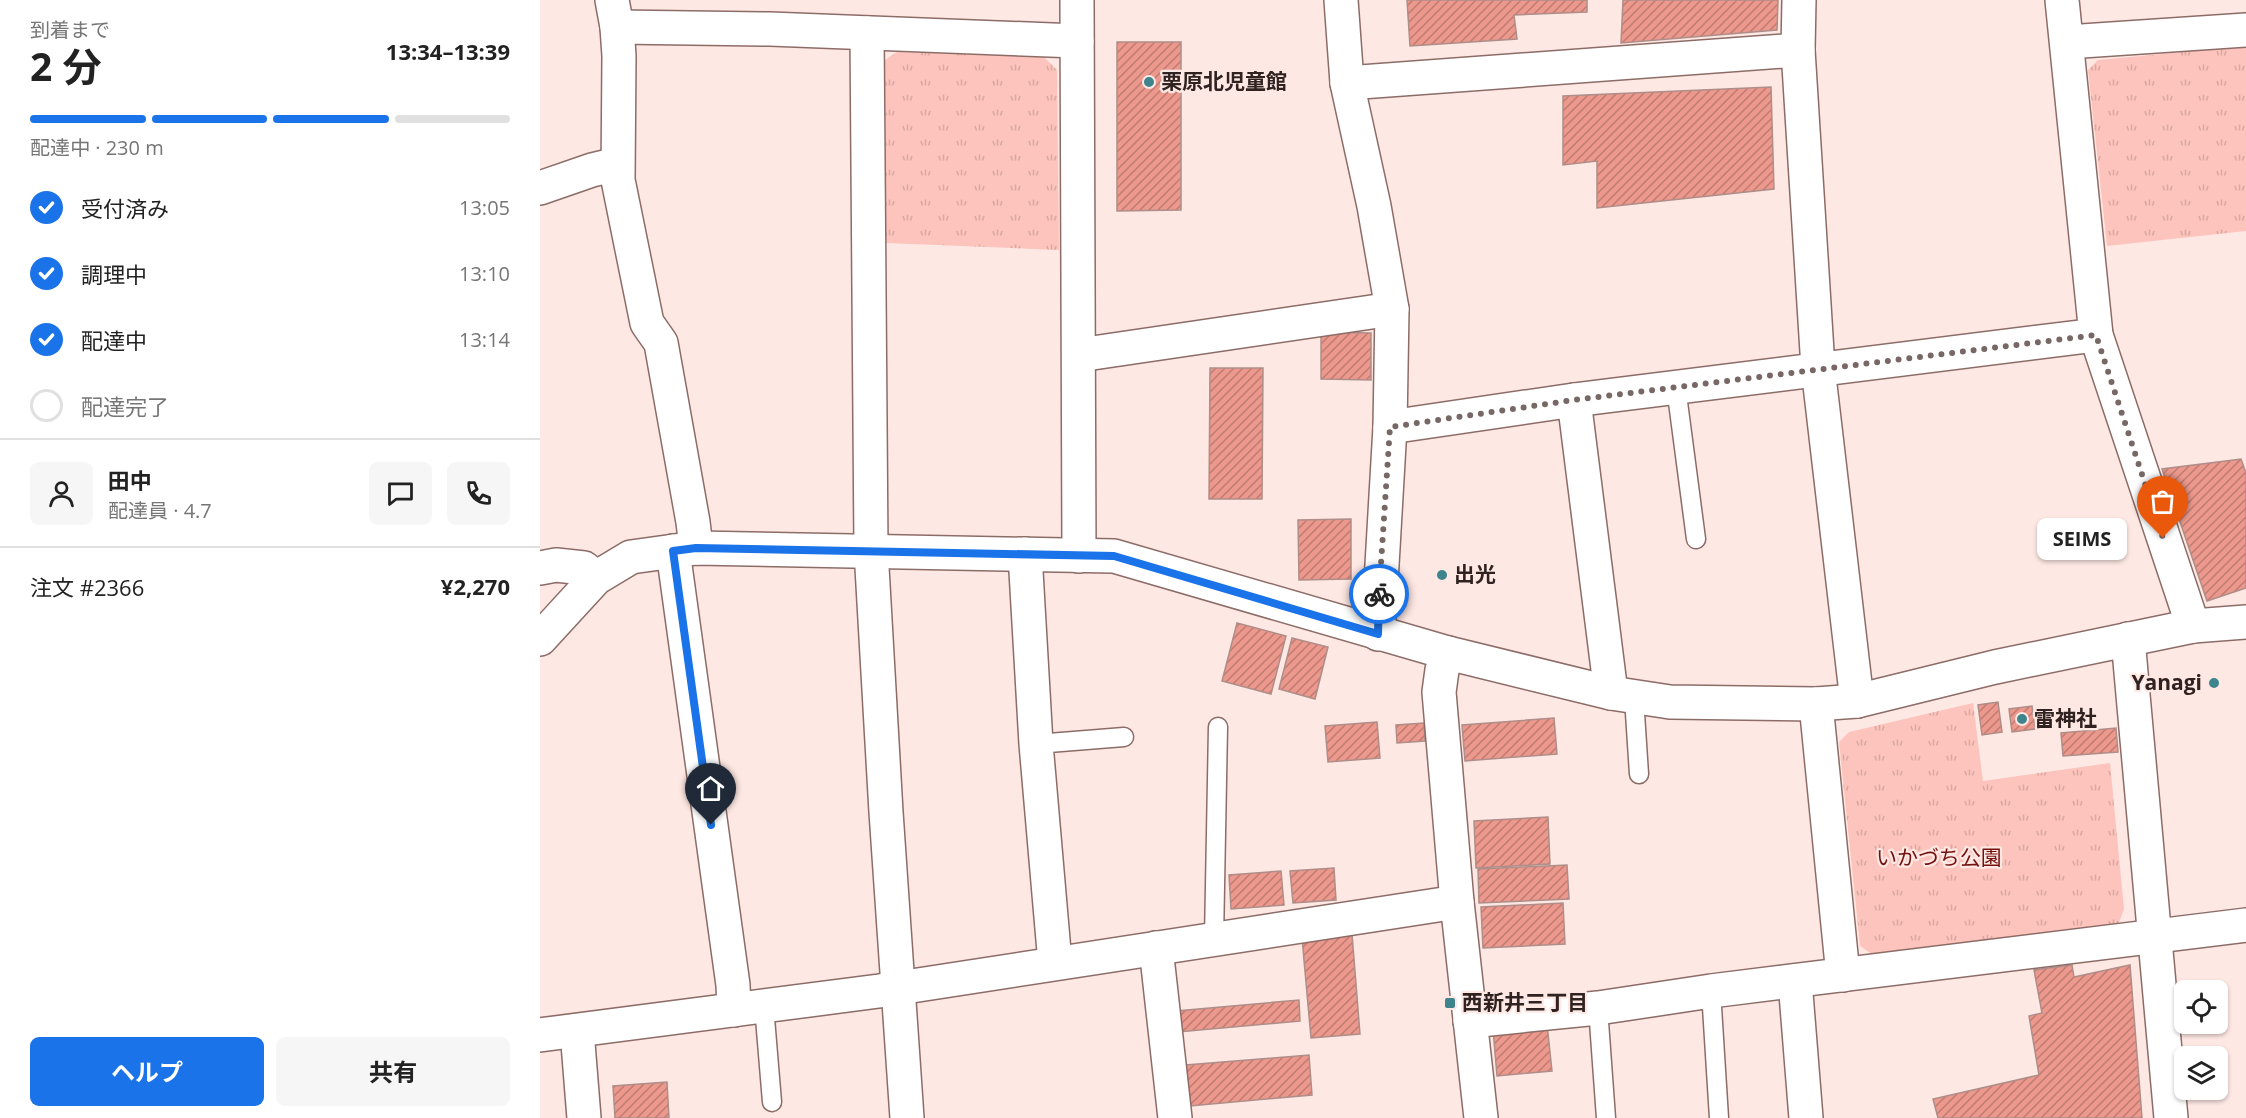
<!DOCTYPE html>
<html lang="ja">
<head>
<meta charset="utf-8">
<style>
	body { margin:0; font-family:"Open Sans","Noto Sans JP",sans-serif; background:#f6f6f6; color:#222; height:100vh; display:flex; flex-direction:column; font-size:22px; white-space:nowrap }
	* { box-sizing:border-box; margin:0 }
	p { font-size:20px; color:#767676 }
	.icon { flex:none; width:33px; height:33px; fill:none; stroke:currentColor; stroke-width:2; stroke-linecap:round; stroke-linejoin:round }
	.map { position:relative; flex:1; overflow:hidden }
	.sheet { display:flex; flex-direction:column; background:#fff; width:540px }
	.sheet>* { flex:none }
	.buttons { position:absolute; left:1634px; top:980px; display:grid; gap:12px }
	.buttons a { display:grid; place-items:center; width:54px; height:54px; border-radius:9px; background:#fff; box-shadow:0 2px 4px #0004; font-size:30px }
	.pin { position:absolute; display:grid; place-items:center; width:51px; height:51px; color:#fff; margin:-62px -26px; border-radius:50% 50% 50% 0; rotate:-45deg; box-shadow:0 0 6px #0007 }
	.pin .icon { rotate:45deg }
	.courier { position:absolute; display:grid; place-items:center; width:60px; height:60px; margin:-30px; border:4px solid #1a73e8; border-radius:50%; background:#fff; color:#222; box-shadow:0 2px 8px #0007 }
	.bubble { position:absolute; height:42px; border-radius:9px; background:#fff; box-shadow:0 2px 4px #0004; font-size:20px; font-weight:700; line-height:42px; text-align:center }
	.summary em { font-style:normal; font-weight:700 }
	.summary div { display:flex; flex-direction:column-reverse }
	.summary { display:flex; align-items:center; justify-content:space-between; height:102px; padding:0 30px }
	h1 { font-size:39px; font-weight:700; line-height:45px }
	.bar { display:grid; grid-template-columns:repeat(4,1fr); gap:9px 6px; align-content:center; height:72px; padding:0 30px }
	.bar i { height:8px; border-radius:4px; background:#e0e0e0 }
	.bar .current { background:#1a73e8 }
	.bar p { grid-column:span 4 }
	.line { display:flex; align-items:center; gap:15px; padding:0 30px; border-top:2px solid #e0e0e0 }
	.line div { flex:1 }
	.round { display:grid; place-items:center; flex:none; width:63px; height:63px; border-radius:9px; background:#f6f6f6 }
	ol { padding:0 30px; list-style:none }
	li { display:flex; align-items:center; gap:18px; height:66px }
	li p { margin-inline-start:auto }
	li .icon { padding:6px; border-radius:50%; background:#1a73e8; color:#fff; stroke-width:4 }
	li:last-child { color:#767676 }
	li i { width:33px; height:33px; border:3px solid #e0e0e0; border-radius:50% }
	.primary-button { display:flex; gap:12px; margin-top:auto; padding:12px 30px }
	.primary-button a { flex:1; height:69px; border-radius:9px; background:#1a73e8; color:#fff; font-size:24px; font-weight:700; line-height:69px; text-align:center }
	.primary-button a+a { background:#f6f6f6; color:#222 }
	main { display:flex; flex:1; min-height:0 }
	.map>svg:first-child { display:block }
	.park { fill:url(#park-tufts) }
	.building { fill:url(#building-hatch); stroke:#af8d88; stroke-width:1.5 }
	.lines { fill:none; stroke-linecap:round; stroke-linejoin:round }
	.service-casing { stroke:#8c6c67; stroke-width:21 }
	.minor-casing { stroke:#8c6c67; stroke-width:36 }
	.tertiary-casing { stroke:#8c6c67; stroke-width:36 }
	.service { stroke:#fff; stroke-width:18 }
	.minor { stroke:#fff; stroke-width:33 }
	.tertiary { stroke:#fff; stroke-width:33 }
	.done { stroke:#776765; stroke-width:6; stroke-dasharray:0 10.8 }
	.route { stroke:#1a73e8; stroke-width:8 }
	.poi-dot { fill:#3d848d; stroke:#fee8e4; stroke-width:2 }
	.labels { text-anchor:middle; stroke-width:4.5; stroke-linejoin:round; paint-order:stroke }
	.poi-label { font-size:21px; font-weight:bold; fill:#2f2220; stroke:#fee8e4; text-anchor:start }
	.park-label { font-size:21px; fill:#74110e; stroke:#fee8e4 }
</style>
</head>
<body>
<main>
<section class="sheet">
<div class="summary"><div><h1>2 分</h1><p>到着まで</p></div><em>13:34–13:39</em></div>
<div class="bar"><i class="current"></i><i class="current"></i><i class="current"></i><i></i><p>配達中 · 230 m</p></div>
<ol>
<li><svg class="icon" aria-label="check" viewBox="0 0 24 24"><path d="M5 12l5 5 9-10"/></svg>受付済み<p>13:05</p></li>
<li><svg class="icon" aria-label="check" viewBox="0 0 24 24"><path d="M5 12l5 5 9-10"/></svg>調理中<p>13:10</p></li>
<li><svg class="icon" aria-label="check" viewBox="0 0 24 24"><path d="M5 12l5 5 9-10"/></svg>配達中<p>13:14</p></li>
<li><i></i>配達完了</li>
</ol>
<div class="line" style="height:108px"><a class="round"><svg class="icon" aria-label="person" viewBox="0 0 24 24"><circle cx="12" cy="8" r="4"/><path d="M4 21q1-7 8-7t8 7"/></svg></a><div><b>田中</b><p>配達員 · 4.7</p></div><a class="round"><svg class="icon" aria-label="chat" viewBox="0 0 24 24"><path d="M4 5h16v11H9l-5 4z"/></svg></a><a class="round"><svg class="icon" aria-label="phone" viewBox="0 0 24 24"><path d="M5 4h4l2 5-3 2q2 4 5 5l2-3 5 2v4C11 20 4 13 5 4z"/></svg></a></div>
<div class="line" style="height:78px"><div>注文 #2366</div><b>¥2,270</b></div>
<div class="primary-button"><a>ヘルプ</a><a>共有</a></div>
</section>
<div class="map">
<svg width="1706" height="1118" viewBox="0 0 1706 1118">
	<defs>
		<pattern id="park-tufts" width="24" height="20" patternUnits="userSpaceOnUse" patternTransform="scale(1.5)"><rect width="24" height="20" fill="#fcc4bc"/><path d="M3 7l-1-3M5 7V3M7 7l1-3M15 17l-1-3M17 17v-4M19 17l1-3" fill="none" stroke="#d8a8a1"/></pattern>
		<pattern id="building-hatch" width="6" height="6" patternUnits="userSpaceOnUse" patternTransform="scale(1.5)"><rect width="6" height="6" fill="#ec988c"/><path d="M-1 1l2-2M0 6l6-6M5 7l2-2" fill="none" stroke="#c07c72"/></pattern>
	</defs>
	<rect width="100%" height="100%" fill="#fee8e4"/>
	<!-- park -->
	<g class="park">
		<polygon points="1706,46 1706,231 1567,246 1548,70 1558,60"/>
		<polygon points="357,52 504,57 517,70 519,250 346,243 345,60"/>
		<polygon points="1433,703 1443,781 1570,763 1584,909 1578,925 1333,955 1320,946 1299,742 1309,732"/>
	</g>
	<!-- building -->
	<g class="building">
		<polygon points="867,0 1047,0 1047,12 974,15 977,39 870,46"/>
		<polygon points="1083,0 1238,0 1237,30 1081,43"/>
		<polygon points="577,42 641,42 641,210 577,211"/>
		<polygon points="1231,87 1234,189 1057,208 1057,161 1023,165 1023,96"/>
		<polygon points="781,332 831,333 831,380 781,379"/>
		<polygon points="670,368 723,368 722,499 669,499"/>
		<polygon points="1701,459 1706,473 1706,588 1667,601 1622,469"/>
		<polygon points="811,519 811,579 759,580 758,520"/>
		<polygon points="697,623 746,636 731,694 682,681"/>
		<polygon points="752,638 788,647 775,699 739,689"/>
		<polygon points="1458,702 1462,732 1442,735 1438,705"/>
		<polygon points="1492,706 1495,729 1472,732 1469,709"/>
		<polygon points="1014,718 1017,754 925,761 922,725"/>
		<polygon points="837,722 840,758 788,762 785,726"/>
		<polygon points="884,723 885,741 857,743 856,725"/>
		<polygon points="1576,728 1578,752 1523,756 1521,733"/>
		<polygon points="1008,817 1010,864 936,868 934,821"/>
		<polygon points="1027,865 1029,899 939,903 938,869"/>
		<polygon points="794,868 796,900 753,903 750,871"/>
		<polygon points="741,871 744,905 691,909 689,875"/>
		<polygon points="1023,903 1025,944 943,948 941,907"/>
		<polygon points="812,934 820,1034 771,1038 762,938"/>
		<polygon points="1532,965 1534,977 1590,965 1602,1118 1398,1118 1393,1099 1499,1075 1489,1016 1502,1013 1494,970"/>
		<polygon points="759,1000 760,1021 638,1032 636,1011"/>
		<polygon points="1007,1024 1012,1071 957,1076 953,1029"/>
		<polygon points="769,1055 772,1095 650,1106 646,1065"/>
		<polygon points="127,1082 129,1118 75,1118 73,1086"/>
	</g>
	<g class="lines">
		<!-- service casing -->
		<g class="service-casing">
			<g id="service">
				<polyline points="1136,387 1156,539"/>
				<polyline points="1094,698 1099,774"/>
				<polyline points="496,744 584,737"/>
				<polyline points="674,939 678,727"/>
				<polyline points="1171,991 1179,1118"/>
				<polyline points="224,1006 232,1102"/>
				<polyline points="1058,1008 1066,1118"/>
			</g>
		</g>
		<!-- minor casing -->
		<g class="minor-casing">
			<g id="minor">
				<polyline points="72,0 77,27 79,56 78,180 107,323 121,343 153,522 156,548"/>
				<polyline points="801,0 807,83 834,206 852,309 850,427 838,634"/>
				<polyline points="1259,0 1258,50 1278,368 1317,701"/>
				<polyline points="1522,0 1556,335 1653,626"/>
				<polyline points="77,27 230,29 537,41"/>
				<polyline points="327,33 331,550 346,812 367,1118"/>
				<polyline points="1527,42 1706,30"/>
				<polyline points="807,83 1258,50"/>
				<polyline points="0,188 52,170 77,164"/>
				<polyline points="539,355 852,309"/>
				<polyline points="1034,400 1071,693"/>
				<polyline points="850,427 1034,400 1556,335"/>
				<polyline points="133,551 193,985 194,1010"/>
				<polyline points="485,554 496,744 515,963"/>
				<polyline points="0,568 16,565 44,568 56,578"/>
				<polyline points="1588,639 1631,1118"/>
				<polyline points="1276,704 1303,975"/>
				<polyline points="616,948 635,1118"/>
				<polyline points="1255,981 1266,1118"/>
				<polyline points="930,1021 1058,1008 1171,991 1706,925"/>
				<polyline points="37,1031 44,1118"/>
				<polyline points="0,1035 339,991 917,902"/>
			</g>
		</g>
		<!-- tertiary casing -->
		<g class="tertiary-casing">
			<g id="tertiary">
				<polyline points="537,0 539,556"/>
				<polyline points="0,639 56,578 91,557 156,548 574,556 908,653 1071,693 1130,702 1276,704 1317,701 1455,667 1653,626 1706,622"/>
				<polyline points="908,653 902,670 899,692 917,902 941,1118"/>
			</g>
		</g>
		<!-- service -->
		<use href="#service" class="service"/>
		<!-- minor -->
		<use href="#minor" class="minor"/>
		<!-- tertiary -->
		<use href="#tertiary" class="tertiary"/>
	</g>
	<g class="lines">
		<!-- done -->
		<polyline class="done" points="839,594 850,427 1034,400 1556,335 1623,538"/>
		<!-- route -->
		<polyline class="route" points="171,825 133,551 156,548 574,556 838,634 839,594"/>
	</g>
	<!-- markers -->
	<g class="poi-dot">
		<circle cx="609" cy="82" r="6"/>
		<circle cx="902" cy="575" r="6"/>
		<circle cx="1674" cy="683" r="6"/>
		<circle cx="1482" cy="719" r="6"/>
		<rect x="904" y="997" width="12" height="12" rx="3"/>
	</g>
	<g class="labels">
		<!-- poi labels -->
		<g class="poi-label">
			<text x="621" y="89">栗原北児童館</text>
			<text x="914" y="582">出光</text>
			<text x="1662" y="690" text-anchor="end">Yanagi</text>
			<text x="1494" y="726">雷神社</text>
			<text x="922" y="1010">西新井三丁目</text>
		</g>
		<!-- park labels -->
		<g class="park-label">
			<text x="1399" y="865">いかづち公園</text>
		</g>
	</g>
</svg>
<div class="buttons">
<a><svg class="icon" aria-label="locate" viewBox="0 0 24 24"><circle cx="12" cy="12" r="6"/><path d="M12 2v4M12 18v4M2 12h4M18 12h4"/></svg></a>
<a><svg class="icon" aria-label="layers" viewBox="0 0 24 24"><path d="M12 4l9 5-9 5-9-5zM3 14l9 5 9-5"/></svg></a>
</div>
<div class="pin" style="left:1623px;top:538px;background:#ea580c"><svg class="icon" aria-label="bag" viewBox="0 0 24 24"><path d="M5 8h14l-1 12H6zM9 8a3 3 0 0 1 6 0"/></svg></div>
<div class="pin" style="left:171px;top:825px;background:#1f2937"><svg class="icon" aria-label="home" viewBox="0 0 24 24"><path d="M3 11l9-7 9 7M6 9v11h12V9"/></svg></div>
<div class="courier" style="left:839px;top:594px"><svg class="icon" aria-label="bike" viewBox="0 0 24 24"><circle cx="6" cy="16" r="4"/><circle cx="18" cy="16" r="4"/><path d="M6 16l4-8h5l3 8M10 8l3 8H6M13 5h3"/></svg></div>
<div class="bubble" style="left:1497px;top:518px;width:90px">SEIMS</div>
</div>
</main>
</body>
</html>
